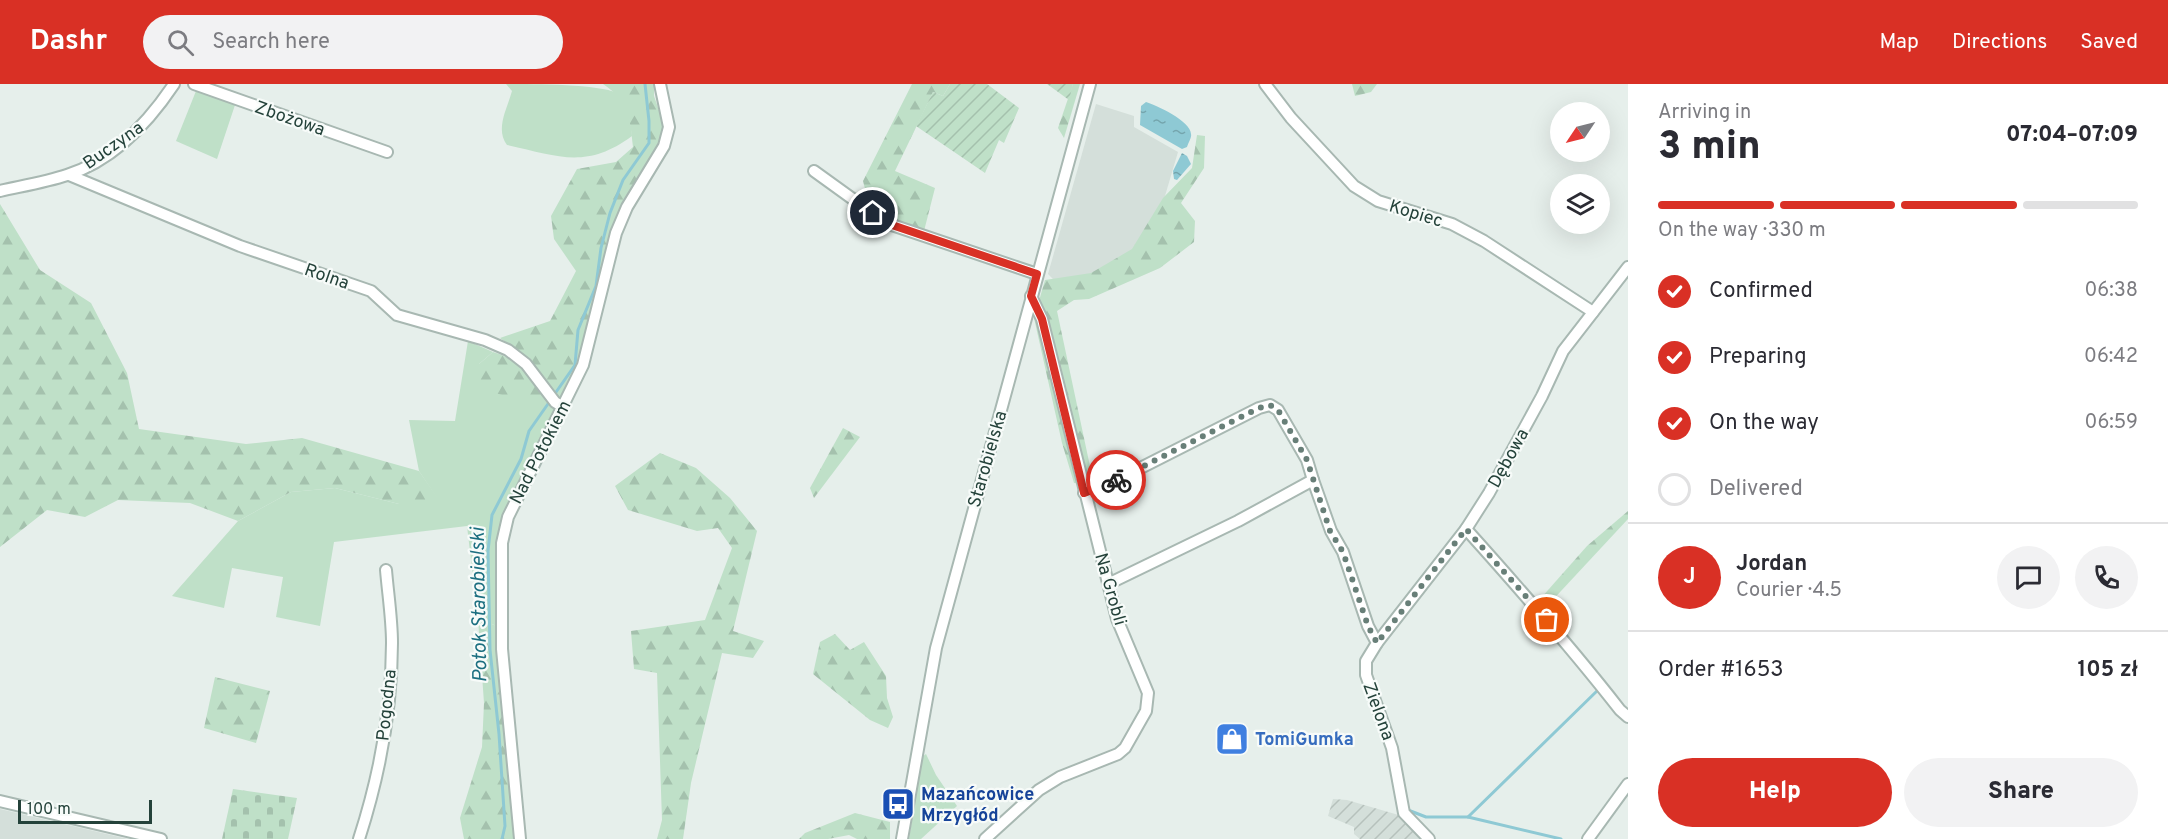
<!DOCTYPE html>
<html lang="en">
<head>
<meta charset="utf-8">
<style>
	body { margin:0; font-family:Overpass,sans-serif; background:#f2f2f3; color:#2b2b33; height:100vh; display:flex; flex-direction:column; font-size:22px; white-space:nowrap }
	* { box-sizing:border-box; margin:0 }
	p { font-size:20px; color:#7c7c81 }
	.icon { flex:none; width:33px; height:33px; fill:none; stroke:currentColor; stroke-width:2; stroke-linecap:round; stroke-linejoin:round }
	.map { position:relative; flex:1; overflow:hidden }
	.side { display:flex; flex-direction:column; background:#fff; width:540px }
	.side>* { flex:none }
	.needle { width:39px; rotate:235deg }
	.controls { position:absolute; left:1550px; top:18px; display:grid; gap:12px }
	.controls a { display:grid; place-items:center; width:60px; height:60px; border-radius:50%; background:#fff; box-shadow:0 6px 24px #0002; font-size:30px }
	.scale { position:absolute; left:18px; bottom:15px; width:134px; box-sizing:border-box; padding-left:6px; border:3px solid #24423a; border-top:0; font-size:16px; line-height:21px; white-space:nowrap; color:#24423a; -webkit-text-stroke:4px #f7fbf9; paint-order:stroke }
	.pin { position:absolute; display:grid; place-items:center; width:51px; height:51px; color:#fff; margin:-26px; border:3px solid #fff; border-radius:50%; box-shadow:0 2px 6px #0007 }
	.courier { position:absolute; display:grid; place-items:center; width:60px; height:60px; margin:-30px; border:4px solid #d93025; border-radius:50%; background:#fff; color:#222; box-shadow:0 2px 8px #0007 }
	.summary em { font-style:normal; font-weight:800 }
	.summary div { display:flex; flex-direction:column-reverse }
	.summary { display:flex; align-items:center; justify-content:space-between; height:102px; padding:0 30px }
	h1 { font-size:39px; font-weight:800; line-height:45px }
	.bar { display:grid; grid-template-columns:repeat(4,1fr); gap:9px 6px; align-content:center; height:72px; padding:0 30px }
	.bar i { height:8px; border-radius:4px; background:#e1e1e2 }
	.bar .on { background:#d93025 }
	.bar p { grid-column:span 4 }
	.line { display:flex; align-items:center; gap:15px; padding:0 30px; border-top:2px solid #e1e1e2 }
	.line div { flex:1 }
	.round { display:grid; place-items:center; flex:none; width:63px; height:63px; border-radius:32px; background:#f2f2f3 }
	ol { padding:0 30px; list-style:none }
	li { display:flex; align-items:center; gap:18px; height:66px }
	li p { margin-inline-start:auto }
	li .icon { padding:6px; border-radius:50%; background:#d93025; color:#fff; stroke-width:4 }
	li:last-child { color:#7c7c81 }
	li i { width:33px; height:33px; border:3px solid #e1e1e2; border-radius:50% }
	.primary-button { display:flex; gap:12px; margin-top:auto; padding:12px 30px }
	.primary-button a { flex:1; height:69px; border-radius:36px; background:#d93025; color:#fff; font-size:24px; font-weight:800; line-height:69px; text-align:center }
	.primary-button a+a { background:#f2f2f3; color:#2b2b33 }
	header { display:flex; align-items:center; gap:36px; box-sizing:border-box; height:84px; padding:0 30px; background:#d93025; color:#fff }
	header strong { font-size:28px }
	nav { display:flex; gap:33px; margin-inline-start:auto; font-size:21px }
	.search { width:420px; height:54px; background:#f2f2f3; display:flex; align-items:center; gap:15px; box-sizing:border-box; padding:0 21px; border-radius:33px; color:#7c7c81; font-size:22px }
	main { display:flex; flex:1; min-height:0 }
	.map>svg:first-child { display:block }
	.built { fill:#d4dfda }
	.industrial { fill:url(#industrial-furrows) }
	.grass { fill:#bfe0c8 }
	.forest { fill:url(#forest-firs) }
	.cemetery { fill:url(#cemetery-stones) }
	.garden { fill:url(#garden-furrows) }
	.water { fill:url(#water-ripples) }
	.lines { fill:none; stroke-linecap:round; stroke-linejoin:round }
	.stream { stroke:#8ec9d4; stroke-width:3 }
	.minor-casing { stroke:#a8b8b2; stroke-width:14 }
	.minor { stroke:#fff; stroke-width:10 }
	.done { stroke:#687f78; stroke-width:6; stroke-dasharray:0 10.8 }
	.route { stroke:#d93025; stroke-width:8 }
	.labels { text-anchor:middle; stroke-width:4.5; stroke-linejoin:round; paint-order:stroke }
	.street-label { font-size:18px; fill:#24423a; stroke:#f7fbf9 }
	.shop-label { font-size:18px; font-weight:bold; fill:#366cbe; stroke:#f7fbf9; text-anchor:start }
	.transit-label { font-size:18px; font-weight:bold; fill:#164399; stroke:#f7fbf9; text-anchor:start }
	.water-label { font-size:20px; font-style:italic; fill:#1c6f80; stroke:#f7fbf9 }
</style>
</head>
<body>
<header>
<strong>Dashr</strong>
<div class="search"><svg class="icon" aria-label="search" viewBox="0 0 24 24"><circle cx="10" cy="10" r="6"/><path d="M15 15l6 6"/></svg>Search here</div>
<nav><a>Map</a><a>Directions</a><a>Saved</a></nav>
</header>
<main>
<div class="map">
<svg width="1628" height="755" viewBox="0 0 1628 755">
	<defs>
		<pattern id="industrial-furrows" width="10" height="10" patternUnits="userSpaceOnUse" patternTransform="scale(1.5)"><rect width="10" height="10" fill="#d4dfda"/><path d="M-1 1l2-2M0 10L10 0M9 11l2-2" fill="none" stroke="#b6c1bc"/></pattern>
		<pattern id="forest-firs" width="22" height="20" patternUnits="userSpaceOnUse" patternTransform="scale(1.5)"><rect width="22" height="20" fill="#bfe0c8"/><path d="M5 1l3.5 6h-7zM16 11l3.5 6h-7z" fill="#a4c1ad"/></pattern>
		<pattern id="cemetery-stones" width="16" height="16" patternUnits="userSpaceOnUse" patternTransform="scale(1.5)"><rect width="16" height="16" fill="#bfe0c8"/><path d="M2 7V4a2 2 0 0 1 4 0v3zM10 15v-3a2 2 0 0 1 4 0v3z" fill="#a4c1ad"/></pattern>
		<pattern id="garden-furrows" width="10" height="10" patternUnits="userSpaceOnUse" patternTransform="scale(1.5)"><rect width="10" height="10" fill="#bfe0c8"/><path d="M-1 1l2-2M0 10L10 0M9 11l2-2" fill="none" stroke="#a4c1ad"/></pattern>
		<pattern id="water-ripples" width="26" height="14" patternUnits="userSpaceOnUse" patternTransform="scale(1.5)"><rect width="26" height="14" fill="#8ec9d4"/><path d="M2 4q2-2 4 0t4 0M15 11q2-2 4 0t4 0" fill="none" stroke="#74a5ad"/></pattern>
	</defs>
	<rect width="100%" height="100%" fill="#e6efeb"/>
	<!-- built -->
	<g class="built">
		<polygon points="1096,20 1134,32 1134,43 1178,68 1162,122 1136,164 1088,193 1057,199 1048,190"/>
		<polygon points="0,725 128,755 0,755"/>
	</g>
	<!-- industrial -->
	<polygon class="industrial" points="1333,715 1347,716 1402,732 1424,755 1360,755 1354,750 1354,743 1328,732"/>
	<!-- grass -->
	<g class="grass">
		<path d="M506 0C532 0 599 0 617 9 628 19 631 38 632 52 586 86 558 72 507 61 495 45 507 25 512 7Z"/>
		<polygon points="196,7 235,21 217,75 176,57"/>
		<polygon points="468,257 493,268 479,280 544,312 557,325 502,431 497,460 497,542 478,535 467,442 334,458 320,542 276,533 283,493 232,484 224,524 172,512 238,437 291,408 335,404 399,420 441,420 419,387 409,336 455,337"/>
		<polygon points="926,670 936,691 957,722 921,755 909,755 922,673"/>
	</g>
	<!-- forest -->
	<g class="forest">
		<path d="M603 0H654V12L663 38 660 60 622 121 611 149 577 283 561 315 528 275 500 254 550 237 576 187 554 155 551 132 577 85 616 78 633 63C630 34 629 17 603 0Z"/>
		<path d="M912 0H950L943 12 933 8 895 87 935 104 924 147C895 136 870 131 863 97Z"/>
		<polygon points="1073,0 1080,0 1064,54 1058,44"/>
		<polygon points="1352,0 1377,0 1371,8 1355,12"/>
		<polygon points="1197,51 1205,52 1204,84 1181,119 1195,137 1194,158 1160,184 1089,215 1074,216 1057,227 1094,401 1074,399 1062,359 1034,234 1045,196 1091,189 1132,165 1163,114 1192,84"/>
		<polygon points="0,120 40,186 91,219 127,289 139,345 246,360 302,354 419,387 442,420 399,420 335,404 291,408 238,437 190,419 118,416 85,433 47,426 0,463"/>
		<path d="M493 268C517 274 529 293 544 312L530 319 478 304 473 293 479 280Z"/>
		<polygon points="843,344 860,353 814,414 810,404"/>
		<polygon points="660,369 696,384 730,414 757,447 733,547 764,557 753,574 722,569 691,699 683,755 657,755 662,736 657,589 634,585 631,547 705,536 732,464 718,444 697,447 628,426 615,402"/>
		<polygon points="1628,427 1628,435 1548,521 1541,514 1587,462"/>
		<polygon points="478,535 497,542 514,755 464,755 460,734 482,663 484,619"/>
		<polygon points="835,550 850,566 864,558 886,592 887,614 893,633 888,644 870,636 813,590 820,558"/>
		<polygon points="215,593 270,607 256,659 204,644"/>
		<polygon points="855,729 890,738 890,755 857,755 849,751 828,755 799,755 805,749"/>
	</g>
	<!-- cemetery -->
	<polygon class="cemetery" points="233,705 297,714 288,755 222,755"/>
	<!-- garden -->
	<g class="garden">
		<polygon points="950,0 987,0 1019,24 1004,59 999,56 985,89 916,42 933,8 943,12"/>
		<polygon points="1047,0 1073,0 1069,16"/>
	</g>
	<!-- water -->
	<g class="water">
		<path d="M1146 18C1156 21 1191 37 1191 50 1192 53 1188 59 1187 63L1182 65 1140 41 1141 22Z"/>
		<polygon points="1182,69 1187,72 1191,80 1177,96 1174,95 1173,87"/>
	</g>
	<g class="lines">
		<!-- stream -->
		<g class="stream">
			<polyline points="554,311 575,281 578,246 596,202 601,164 610,129 623,96 649,59 649,37 645,0"/>
			<polyline points="1408,726 1426,733 1468,733 1561,755"/>
			<polyline points="1468,733 1599,605"/>
			<polyline points="502,755 505,742 499,650 490,566 488,467 492,431 521,375 529,347 550,317"/>
		</g>
		<!-- minor casing -->
		<g class="minor-casing">
			<g id="minor">
				<polyline points="194,0 387,68"/>
				<polyline points="1265,0 1291,34 1354,102 1378,117 1452,140 1484,157 1593,228"/>
				<polyline points="814,87 886,139 1037,190"/>
				<polyline points="69,91 240,162 371,207 397,231 485,256 508,266 526,280 555,318 563,323"/>
				<path d="M0 107C22 102 46 98 67 91 114 76 148 39 174 0"/>
				<polyline points="1084,409 1099,405 1259,324 1270,321 1278,326 1307,376 1313,396"/>
				<path d="M1466 445C1519 504 1571 563 1620 626L1628 633"/>
				<polyline points="1110,499 1238,437 1313,396 1331,447 1343,468 1368,542 1377,559 1366,577 1366,591 1392,664 1404,729 1429,755"/>
				<polyline points="1377,559 1466,445 1489,409 1542,312 1563,267 1628,183"/>
				<polyline points="0,717 161,755"/>
				<path d="M359 755C379 693 392 625 392 559 392 535 388 510 386 486"/>
				<polyline points="520,755 502,565 502,459 508,433 583,281 616,149 627,123 664,62 669,43 660,0"/>
				<polyline points="902,755 936,564 1090,0"/>
				<polyline points="985,755 1039,706 1060,693 1118,670 1125,664 1146,627 1148,609 1117,535 1042,235 1031,212"/>
				<polyline points="1588,755 1628,700"/>
			</g>
		</g>
		<!-- minor -->
		<use href="#minor" class="minor"/>
	</g>
	<g class="lines">
		<!-- done -->
		<polyline class="done" points="1116,396 1259,324 1270,321 1278,326 1307,376 1330,447 1343,468 1368,542 1377,559 1466,445 1547,536"/>
		<!-- route -->
		<polyline class="route" points="873,129 886,139 1037,190 1031,212 1042,235 1084,409 1116,396"/>
	</g>
	<!-- icons -->
	<defs>
		<g id="shop-square" transform="scale(1.725)"><rect x="-9" y="-9" width="18" height="18" rx="4" fill="#3f7fe0" stroke="#f7fbf9"/><path d="M-5-2.5h2.3a2.7 3.5 0 0 1 5.4 0H5L5.5 6h-11ZM-1.5-2.5h3a1.5 2.3 0 0 0-3 0Z" fill="#fff"/></g>
		<g id="bus-square" transform="scale(1.725)"><rect x="-9" y="-9" width="18" height="18" rx="4" fill="#1a4fb4" stroke="#f7fbf9"/><path d="M-5-6H5V4H4V6H2V4H-2V6H-4V4H-5ZM-3.5-4V0h7V-4ZM-3.5 1.2v1.5H-2V1.2ZM2 1.2v1.5H3.5V1.2Z" fill="#fff"/></g>
	</defs>
	<g fill-rule="evenodd">
		<use href="#shop-square" x="1232" y="655"/>
		<use href="#bus-square" x="898" y="720"/>
	</g>
	<g class="labels">
		<!-- street labels -->
		<g class="street-label">
			<text transform="translate(290 34) rotate(19)" y="6">Zbożowa</text>
			<text transform="translate(113 61) rotate(-35)" y="6">Buczyna</text>
			<text transform="translate(1416 129) rotate(17)" y="6">Kopiec</text>
			<text transform="translate(327 192) rotate(19)" y="6">Rolna</text>
			<text transform="translate(540 368) rotate(-63)" y="6">Nad Potokiem</text>
			<text transform="translate(1508 374) rotate(-61)" y="6">Dębowa</text>
			<text transform="translate(987 375) rotate(-74)" y="6">Starobielska</text>
			<text transform="translate(1111 505) rotate(74)" y="6">Na Grobli</text>
			<text transform="translate(386 621) rotate(-84)" y="6">Pogodna</text>
			<text transform="translate(1379 627) rotate(70)" y="6">Zielona</text>
		</g>
		<!-- shop labels -->
		<g class="shop-label">
			<text x="1255" y="661">TomiGumka</text>
		</g>
		<!-- transit labels -->
		<g class="transit-label">
			<text x="921" y="716">Mazańcowice<tspan x="921" dy="21">Mrzygłód</tspan></text>
		</g>
		<!-- water labels -->
		<g class="water-label">
			<text transform="translate(478 521) rotate(-91)" y="7">Potok Starobielski</text>
		</g>
	</g>
</svg>
<div class="controls">
<a><svg class="needle" viewBox="-14 -14 28 28"><path d="M0-13l5 13h-10z" fill="#e53935"/><path d="M0 13l5-13h-10z" fill="#7c7c81"/></svg></a>
<a><svg class="icon" aria-label="layers" viewBox="0 0 24 24"><path d="M12 4l9 5-9 5-9-5zM3 14l9 5 9-5"/></svg></a>
</div>
<div class="scale">100 m</div>
<div class="pin" style="left:1547px;top:536px;background:#ea580c"><svg class="icon" aria-label="bag" viewBox="0 0 24 24"><path d="M5 8h14l-1 12H6zM9 8a3 3 0 0 1 6 0"/></svg></div>
<div class="pin" style="left:873px;top:129px;background:#1f2937"><svg class="icon" aria-label="home" viewBox="0 0 24 24"><path d="M3 11l9-7 9 7M6 9v11h12V9"/></svg></div>
<div class="courier" style="left:1116px;top:396px"><svg class="icon" aria-label="bike" viewBox="0 0 24 24"><circle cx="6" cy="16" r="4"/><circle cx="18" cy="16" r="4"/><path d="M6 16l4-8h5l3 8M10 8l3 8H6M13 5h3"/></svg></div>
</div>
<section class="side">
<div class="summary"><div><h1>3 min</h1><p>Arriving in</p></div><em>07:04–07:09</em></div>
<div class="bar"><i class="on"></i><i class="on"></i><i class="on"></i><i></i><p>On the way · 330 m</p></div>
<ol>
<li><svg class="icon" aria-label="check" viewBox="0 0 24 24"><path d="M5 12l5 5 9-10"/></svg>Confirmed<p>06:38</p></li>
<li><svg class="icon" aria-label="check" viewBox="0 0 24 24"><path d="M5 12l5 5 9-10"/></svg>Preparing<p>06:42</p></li>
<li><svg class="icon" aria-label="check" viewBox="0 0 24 24"><path d="M5 12l5 5 9-10"/></svg>On the way<p>06:59</p></li>
<li><i></i>Delivered</li>
</ol>
<div class="line" style="height:108px"><b class="round" style="background:#d93025;color:#fff">J</b><div><b>Jordan</b><p>Courier · 4.5</p></div><a class="round"><svg class="icon" aria-label="chat" viewBox="0 0 24 24"><path d="M4 5h16v11H9l-5 4z"/></svg></a><a class="round"><svg class="icon" aria-label="phone" viewBox="0 0 24 24"><path d="M5 4h4l2 5-3 2q2 4 5 5l2-3 5 2v4C11 20 4 13 5 4z"/></svg></a></div>
<div class="line" style="height:78px"><div>Order #1653</div><b>105 zł</b></div>
<div class="primary-button"><a>Help</a><a>Share</a></div>
</section>
</main>
</body>
</html>
